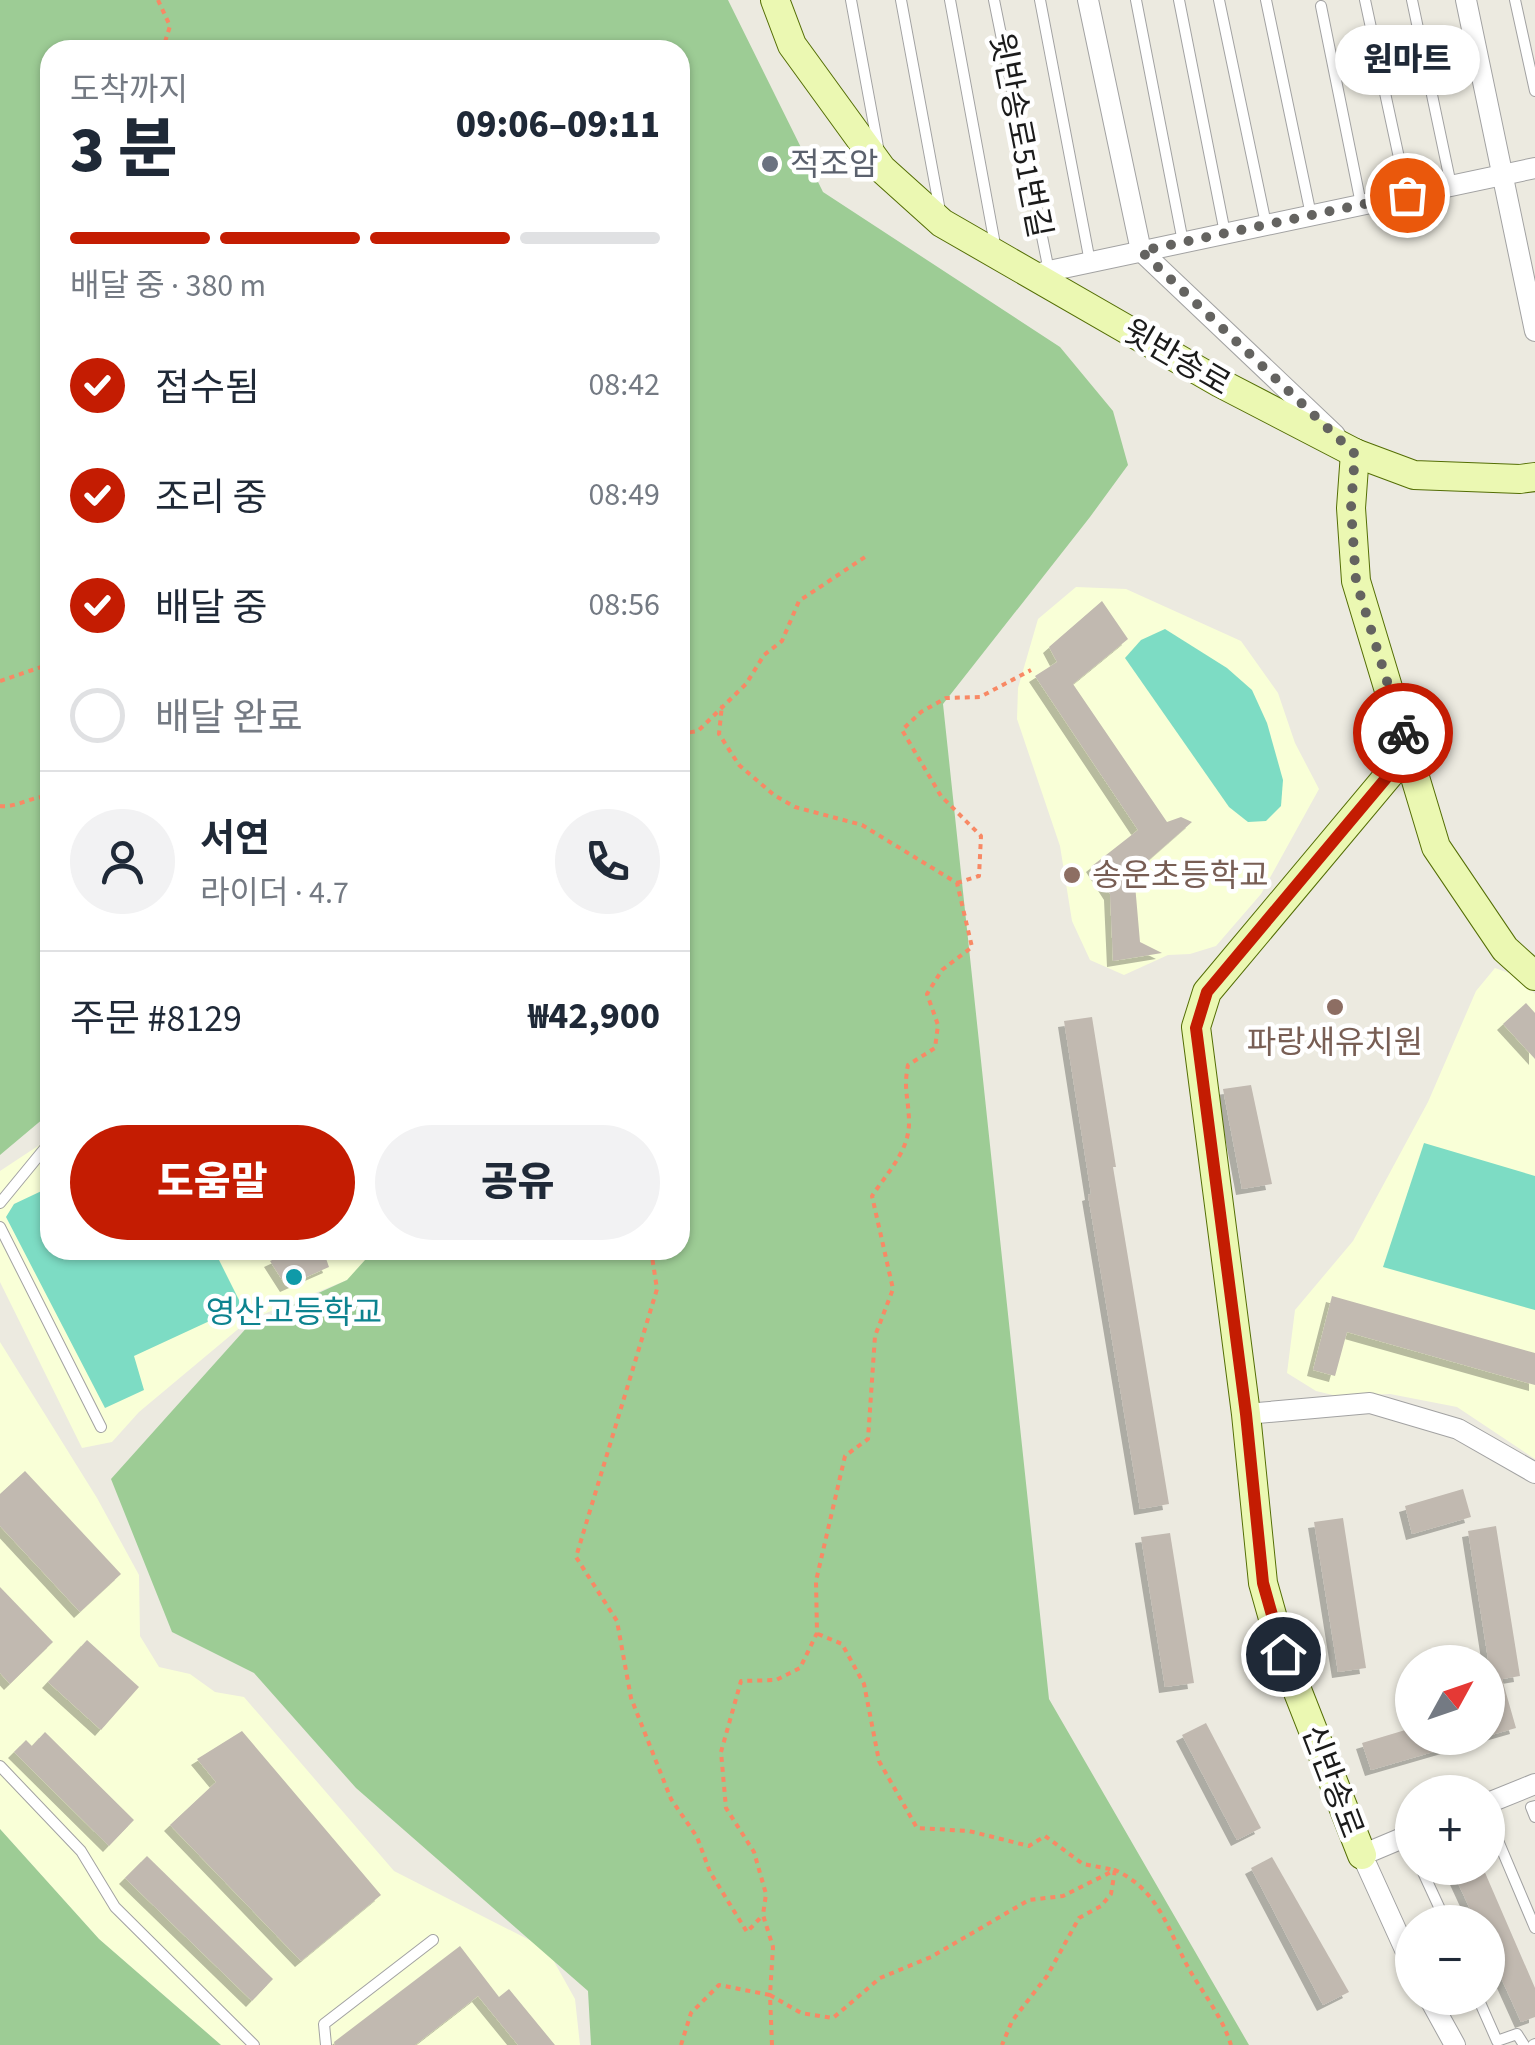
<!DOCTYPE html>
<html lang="ko">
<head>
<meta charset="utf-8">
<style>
	body { margin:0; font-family:"Source Sans 3","Noto Sans KR",sans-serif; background:#f2f2f3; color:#1f2937; height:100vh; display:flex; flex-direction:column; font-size:38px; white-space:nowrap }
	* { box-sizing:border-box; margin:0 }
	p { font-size:32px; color:#747a83 }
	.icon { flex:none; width:55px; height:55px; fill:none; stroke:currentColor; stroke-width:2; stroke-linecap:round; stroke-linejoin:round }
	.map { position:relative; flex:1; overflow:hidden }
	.sheet { position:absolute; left:40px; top:40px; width:650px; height:1220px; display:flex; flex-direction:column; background:#fff; border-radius:30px; box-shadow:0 2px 8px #0004 }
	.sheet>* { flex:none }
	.needle { width:65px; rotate:50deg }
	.controls { position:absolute; left:1395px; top:1645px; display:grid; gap:20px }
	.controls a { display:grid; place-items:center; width:110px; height:110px; border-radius:50%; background:#fff; box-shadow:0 2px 8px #0004; font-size:50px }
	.pin { position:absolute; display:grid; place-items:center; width:85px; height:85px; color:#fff; margin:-42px; border:5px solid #fff; border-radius:50%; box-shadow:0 2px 10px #0007 }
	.courier { position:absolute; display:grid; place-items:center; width:100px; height:100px; margin:-50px; border:8px solid #c41c02; border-radius:50%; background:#fff; color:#222; box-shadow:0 2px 12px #0007 }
	.bubble { position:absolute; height:70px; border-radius:35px; background:#fff; box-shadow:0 2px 8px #0004; font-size:32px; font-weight:800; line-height:70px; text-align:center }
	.overview em { font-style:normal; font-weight:800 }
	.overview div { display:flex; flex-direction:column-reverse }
	.overview { display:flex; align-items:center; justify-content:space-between; height:170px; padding:0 30px }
	h1 { font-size:65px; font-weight:800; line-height:75px }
	.bar { display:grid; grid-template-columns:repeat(4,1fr); gap:15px 10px; align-content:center; height:120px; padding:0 30px }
	.bar i { height:12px; border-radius:8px; background:#e0e1e3 }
	.bar .active { background:#c41c02 }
	.bar p { grid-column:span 4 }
	.line { display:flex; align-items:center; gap:25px; padding:0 30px; border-top:2px solid #e0e1e3 }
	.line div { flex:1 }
	.round { display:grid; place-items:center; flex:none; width:105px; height:105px; border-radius:52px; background:#f2f2f3 }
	ol { padding:0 30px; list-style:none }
	li { display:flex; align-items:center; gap:30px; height:110px }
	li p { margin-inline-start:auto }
	li .icon { padding:10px; border-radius:50%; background:#c41c02; color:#fff; stroke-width:4 }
	li:last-child { color:#747a83 }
	li i { width:55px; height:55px; border:5px solid #e0e1e3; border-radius:50% }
	.action { display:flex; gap:20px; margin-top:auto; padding:20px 30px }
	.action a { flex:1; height:115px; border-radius:60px; background:#c41c02; color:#fff; font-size:40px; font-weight:800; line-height:115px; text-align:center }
	.action a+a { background:#f2f2f3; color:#1f2937 }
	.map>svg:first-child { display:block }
	.education { fill:#f9ffd7 }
	.forest { fill:#9dcc95 }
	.pitch { fill:#7ddcc4 }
	.building { fill:#c1b9b0; filter:url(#shadow) }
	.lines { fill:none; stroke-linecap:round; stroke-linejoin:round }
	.lane-casing { stroke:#a2a2a2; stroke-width:12 }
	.street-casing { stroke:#a2a2a2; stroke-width:22 }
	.secondary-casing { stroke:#546e05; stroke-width:30 }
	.path { stroke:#f88965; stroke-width:4; stroke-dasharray:5 5; stroke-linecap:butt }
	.lane { stroke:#fff; stroke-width:10 }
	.street { stroke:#fff; stroke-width:20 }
	.secondary { stroke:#ebf8b2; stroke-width:28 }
	.done { stroke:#646360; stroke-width:10; stroke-dasharray:0 18 }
	.route { stroke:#c41c02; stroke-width:12 }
	.worship-dot { fill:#6b7280; stroke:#fff; stroke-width:4 }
	.education-dot { fill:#8d6e63; stroke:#fff; stroke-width:4 }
	.culture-dot { fill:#0f9aa8; stroke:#fff; stroke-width:4 }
	.labels { text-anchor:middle; stroke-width:9; stroke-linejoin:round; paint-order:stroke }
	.street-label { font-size:32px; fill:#1b1b1b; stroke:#fff }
	.worship-label { font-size:32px; fill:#5b616d; stroke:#fff; text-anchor:start }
	.education-label { font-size:32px; fill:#785e54; stroke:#fff; text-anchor:start }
	.culture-label { font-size:32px; fill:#0d838f; stroke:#fff }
</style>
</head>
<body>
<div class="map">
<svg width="1535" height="2045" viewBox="0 0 1535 2045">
	<defs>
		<filter id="shadow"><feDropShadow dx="-6" dy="6" stdDeviation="0" flood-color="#0004"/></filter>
	</defs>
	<rect width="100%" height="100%" fill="#eceae0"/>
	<!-- education -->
	<g class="education">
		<polygon points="1076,587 1126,589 1241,641 1278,693 1295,743 1319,789 1261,894 1216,946 1190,954 1168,955 1124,975 1090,960 1072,921 1060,846 1017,719 1018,688 1038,619"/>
		<polygon points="1495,968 1520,977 1535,994 1535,1459 1457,1407 1390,1394 1337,1396 1316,1391 1287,1373 1295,1310 1353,1241 1428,1102 1476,991"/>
		<polygon points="50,1138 50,1250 380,1250 347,1280 249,1320 139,1412 112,1442 82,1448 0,1282 0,1171"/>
		<polygon points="0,1342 97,1498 139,1575 140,1636 159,1667 190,1674 215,1692 244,1697 394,1871 547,1949 575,1999 580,2045 221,2045 99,1939 0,1829"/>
	</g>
	<!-- forest -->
	<g class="forest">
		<polygon points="0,0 728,0 823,192 1060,347 1113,411 1128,465 1090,517 943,704 1049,1699 1249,2045 591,2045 588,1991 356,1788 254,1673 172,1632 111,1479 250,1324 347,1280 374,1250 680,1250 680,50 50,50 50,1113 0,1155"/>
		<polygon points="0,1829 99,1939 221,2045 0,2045"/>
	</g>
	<!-- pitch -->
	<g class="pitch">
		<polygon points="1165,629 1227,668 1252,690 1267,723 1283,780 1281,806 1266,821 1248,822 1229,807 1125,658 1141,640"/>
		<polygon points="1424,1143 1535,1176 1535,1310 1383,1267"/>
		<polygon points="50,1187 50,1250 214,1250 242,1306 134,1356 144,1390 105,1408 6,1217 14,1204"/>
	</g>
	<!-- building -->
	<g class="building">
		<polygon points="1102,601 1128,639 1073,684 1167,822 1181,817 1192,822 1134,873 1140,942 1162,953 1113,961 1110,894 1092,866 1138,830 1035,676 1057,662 1049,647"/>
		<polygon points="1526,1003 1535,1013 1535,1059 1503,1024"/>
		<polygon points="1092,1017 1116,1167 1113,1167 1169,1504 1140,1509 1088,1195 1091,1194 1064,1021"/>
		<polygon points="1251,1085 1272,1184 1242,1189 1223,1089"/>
		<polygon points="281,1250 323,1250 329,1267 286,1286 270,1261 283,1255"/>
		<polygon points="1332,1296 1535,1353 1535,1385 1347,1332 1335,1376 1313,1370"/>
		<polygon points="25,1471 121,1574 80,1612 0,1526 0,1494"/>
		<polygon points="1463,1489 1471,1517 1412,1534 1405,1506"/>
		<polygon points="1343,1518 1366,1668 1338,1672 1314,1522"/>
		<polygon points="1496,1526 1520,1676 1502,1679 1516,1728 1488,1736 1488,1706 1495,1704 1468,1531"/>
		<polygon points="1170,1533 1194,1683 1165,1687 1141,1537"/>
		<polygon points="0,1587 53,1642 10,1684 0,1673"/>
		<polygon points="87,1640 139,1687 101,1730 48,1682"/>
		<polygon points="1206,1723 1261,1828 1237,1840 1182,1735"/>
		<polygon points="1412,1728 1412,1738 1470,1738 1471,1741 1371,1770 1362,1743"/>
		<polygon points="242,1731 381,1895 301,1961 170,1825 216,1782 197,1759"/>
		<polygon points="45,1732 134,1820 109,1846 14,1752 26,1740 32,1746"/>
		<polygon points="147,1856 273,1979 252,2001 125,1878"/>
		<polygon points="1272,1857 1349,1992 1323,2005 1251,1868"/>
		<polygon points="1451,1868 1483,1868 1535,1988 1535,2017 1521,2022 1488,1949 1488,1922 1476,1922"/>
		<polygon points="460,1946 499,1997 509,1989 555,2045 518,2045 478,1996 415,2045 335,2045 334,2042"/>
	</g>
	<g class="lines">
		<!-- lane casing -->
		<g class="lane-casing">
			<g id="lane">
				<polyline points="851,0 878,147"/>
				<polyline points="901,0 940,211"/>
				<polyline points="950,0 996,250"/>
				<polyline points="994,0 1049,271"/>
				<polyline points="1040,0 1090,262"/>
				<polyline points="1136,0 1183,242"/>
				<polyline points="1179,0 1225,233"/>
				<polyline points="1219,0 1266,224"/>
				<polyline points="1266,0 1311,215"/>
				<polyline points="1365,0 1407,195"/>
				<polyline points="1412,0 1451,185"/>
				<polyline points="1515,0 1535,91"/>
				<polyline points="1321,6 1361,204"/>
				<polyline points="0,1203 50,1142"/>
				<polyline points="0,1227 101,1427"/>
				<polyline points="0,1766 81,1851 115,1907 254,2045"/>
				<polyline points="1535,1806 1531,1807 1535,1817"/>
				<polyline points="1488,1817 1535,1928"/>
				<polyline points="1421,1868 1446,1922"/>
				<polyline points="1478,1998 1497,2041 1517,2034 1524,2045"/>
				<polyline points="326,2045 324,2024 433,1940"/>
				<polyline points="1533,2045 1535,2044"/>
			</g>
		</g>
		<!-- street casing -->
		<g class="street-casing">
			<g id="street">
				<polyline points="1088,0 1141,251 1335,435"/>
				<polyline points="1466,0 1535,331"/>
				<polyline points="1035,274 1535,168"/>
				<polyline points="1246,1414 1370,1403 1458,1429 1535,1473"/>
				<polyline points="1488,1803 1535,1784"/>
				<polyline points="1412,1834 1362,1855 1412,1965"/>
				<polyline points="1429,1998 1455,2045"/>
			</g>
		</g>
		<!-- secondary casing -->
		<g class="secondary-casing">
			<g id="secondary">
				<polyline points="775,0 792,45 882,169 942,223 1220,383 1355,453 1414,475 1520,479 1535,477"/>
				<polyline points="1355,453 1351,508 1356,581 1436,847 1505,949 1535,976"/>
				<polyline points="1362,1855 1283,1654 1263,1583 1246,1414 1196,1027 1207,992 1408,752"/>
			</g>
		</g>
		<!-- path -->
		<g class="path">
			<polyline points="158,0 170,26 165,42 169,50"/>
			<polyline points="0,681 50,664"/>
			<polyline points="680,734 698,731 746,684 764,655 782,641 799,601 865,557"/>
			<path d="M0 806C18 808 32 795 50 797"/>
			<polyline points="957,883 979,876 981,836 941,796 902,730 921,712 946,698 980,697 1031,670"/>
			<polyline points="651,1250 657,1289 576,1557 617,1621 631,1698 671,1799 697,1837 710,1872 747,1932 763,1915"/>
			<polyline points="818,1634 842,1644 864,1684 879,1761 917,1828 969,1831 1029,1846 1045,1836 1083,1864 1115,1870 1111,1894 1101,1906 1079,1918 1047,1976 1012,2021 1002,2045"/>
			<path d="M681 2045 691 2013 719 1985 770 1995 773 1947 763 1915 766 1894 754 1852 726 1808 721 1752 741 1681 776 1680 800 1668 817 1633 816 1581 845 1456 868 1439 875 1336 893 1289 872 1196C887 1173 909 1151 909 1123 909 1099 903 1090 908 1065L935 1048 938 1025 927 994 942 970 972 947 957 883 862 825 795 807 774 795 739 765 719 734 722 705"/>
			<path d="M772 2045 770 1995 801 2013 833 2018 880 1978 931 1957 1029 1900 1063 1896 1115 1870C1159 1890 1168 1930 1189 1969 1204 1995 1222 2016 1231 2045"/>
		</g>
		<!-- lane -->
		<use href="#lane" class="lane"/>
		<!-- street -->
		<use href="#street" class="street"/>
		<!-- secondary -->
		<use href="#secondary" class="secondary"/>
	</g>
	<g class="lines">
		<!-- done -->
		<polyline class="done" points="1403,733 1356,581 1351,508 1355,454 1141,251 1407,195"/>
		<!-- route -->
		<polyline class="route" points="1283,1654 1263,1583 1246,1414 1196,1028 1207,992 1408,752 1403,733"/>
	</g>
	<!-- markers -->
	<circle class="worship-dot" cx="770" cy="164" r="10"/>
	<g class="education-dot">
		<circle cx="1072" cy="875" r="10"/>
		<circle cx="1335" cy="1007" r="10"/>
	</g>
	<circle class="culture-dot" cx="294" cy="1277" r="10"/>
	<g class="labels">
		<!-- street labels -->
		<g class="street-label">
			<text transform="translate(1021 135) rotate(79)" y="11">윗반송로51번길</text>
			<text transform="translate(1177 357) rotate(30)" y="11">윗반송로</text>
			<text transform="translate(1333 1781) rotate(69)" y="11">신반송로</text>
		</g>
		<!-- worship labels -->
		<g class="worship-label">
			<text x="790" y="175">적조암</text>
		</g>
		<!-- education labels -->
		<g class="education-label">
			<text x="1092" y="886">송운초등학교</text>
			<text x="1335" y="1053" text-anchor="middle">파랑새유치원</text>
		</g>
		<!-- culture labels -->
		<g class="culture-label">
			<text x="294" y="1323">영산고등학교</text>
		</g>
	</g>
</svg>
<div class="controls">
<a><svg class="needle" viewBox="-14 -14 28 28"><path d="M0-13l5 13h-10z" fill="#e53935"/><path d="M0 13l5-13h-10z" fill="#747a83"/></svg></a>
<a>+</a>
<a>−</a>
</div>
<div class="pin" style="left:1407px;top:195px;background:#ea580c"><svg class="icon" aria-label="bag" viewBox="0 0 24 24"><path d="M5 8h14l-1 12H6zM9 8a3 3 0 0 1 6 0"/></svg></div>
<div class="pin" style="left:1283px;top:1654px;background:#1f2937"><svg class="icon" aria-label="home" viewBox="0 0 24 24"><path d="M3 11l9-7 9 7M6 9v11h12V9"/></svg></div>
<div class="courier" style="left:1403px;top:733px"><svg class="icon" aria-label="bike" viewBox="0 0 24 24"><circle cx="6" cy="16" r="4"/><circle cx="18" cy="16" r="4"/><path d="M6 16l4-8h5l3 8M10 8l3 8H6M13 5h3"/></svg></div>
<div class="bubble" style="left:1335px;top:25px;width:145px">원마트</div>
<section class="sheet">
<div class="overview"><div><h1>3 분</h1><p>도착까지</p></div><em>09:06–09:11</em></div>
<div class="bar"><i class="active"></i><i class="active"></i><i class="active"></i><i></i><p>배달 중 · 380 m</p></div>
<ol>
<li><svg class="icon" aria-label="check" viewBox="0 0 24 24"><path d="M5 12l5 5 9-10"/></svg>접수됨<p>08:42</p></li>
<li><svg class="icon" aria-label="check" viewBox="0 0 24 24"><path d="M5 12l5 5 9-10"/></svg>조리 중<p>08:49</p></li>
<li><svg class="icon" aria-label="check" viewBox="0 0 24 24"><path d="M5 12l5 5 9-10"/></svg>배달 중<p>08:56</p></li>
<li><i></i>배달 완료</li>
</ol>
<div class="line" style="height:180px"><a class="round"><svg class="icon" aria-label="person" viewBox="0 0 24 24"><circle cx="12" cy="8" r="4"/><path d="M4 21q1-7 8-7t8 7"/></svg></a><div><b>서연</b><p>라이더 · 4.7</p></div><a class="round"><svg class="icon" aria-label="phone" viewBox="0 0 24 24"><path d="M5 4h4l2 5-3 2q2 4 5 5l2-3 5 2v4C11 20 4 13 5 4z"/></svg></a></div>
<div class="line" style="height:130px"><div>주문 #8129</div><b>₩42,900</b></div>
<div class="action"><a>도움말</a><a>공유</a></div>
</section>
</div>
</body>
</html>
